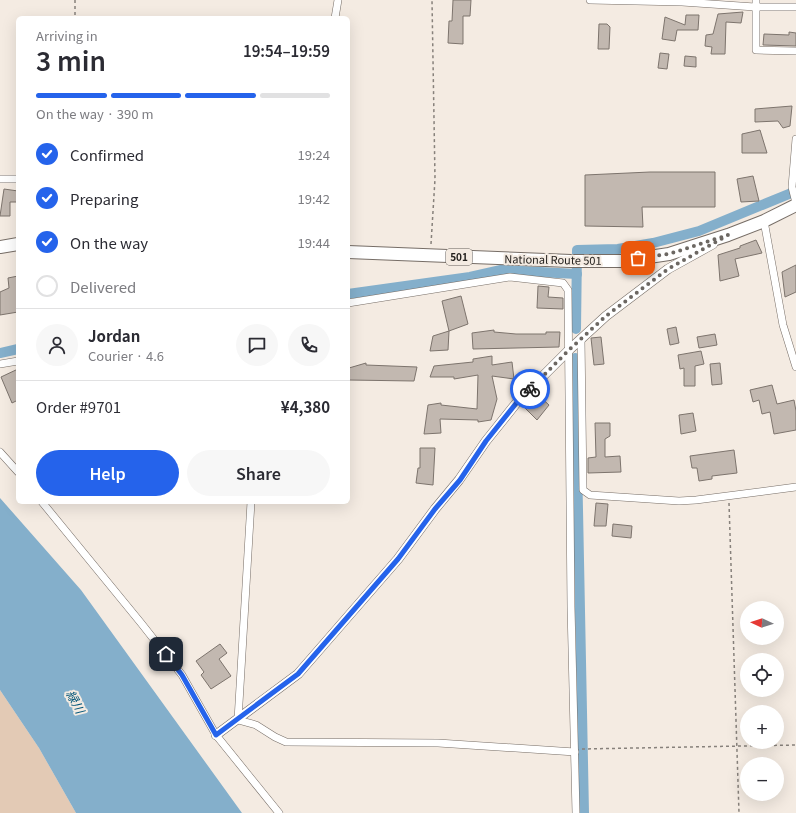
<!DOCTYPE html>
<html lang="en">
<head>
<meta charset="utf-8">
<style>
	body { margin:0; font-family:Georgia,"Noto Sans JP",serif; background:#f7f7f7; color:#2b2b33; height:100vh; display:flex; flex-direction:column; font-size:15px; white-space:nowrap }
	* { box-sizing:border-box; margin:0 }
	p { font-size:13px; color:#7c7c81 }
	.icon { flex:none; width:22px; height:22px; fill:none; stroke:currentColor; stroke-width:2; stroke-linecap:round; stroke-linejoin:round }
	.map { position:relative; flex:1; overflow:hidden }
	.details { position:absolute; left:16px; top:16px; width:334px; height:488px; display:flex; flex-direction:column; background:#fff; border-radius:6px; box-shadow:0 4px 16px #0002 }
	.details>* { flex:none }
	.needle { width:26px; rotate:273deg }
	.tools { position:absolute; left:740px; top:601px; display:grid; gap:8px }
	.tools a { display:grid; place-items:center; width:44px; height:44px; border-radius:50%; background:#fff; box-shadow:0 4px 16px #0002; font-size:20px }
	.pin { position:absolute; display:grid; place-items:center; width:34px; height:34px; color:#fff; margin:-17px; border-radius:8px; box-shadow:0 2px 6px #0006 }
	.courier { position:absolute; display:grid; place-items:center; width:40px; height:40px; margin:-20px; border:3px solid #2563eb; border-radius:50%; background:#fff; color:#222; box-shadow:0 1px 5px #0007 }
	.overview em { font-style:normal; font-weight:600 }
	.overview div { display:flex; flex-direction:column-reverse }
	.overview { display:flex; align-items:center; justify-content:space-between; height:68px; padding:0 20px }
	h1 { font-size:26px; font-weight:600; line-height:30px }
	.bar { display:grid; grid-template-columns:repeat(4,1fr); gap:6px 4px; align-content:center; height:48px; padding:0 20px }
	.bar i { height:5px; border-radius:3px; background:#e1e1e2 }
	.bar .on { background:#2563eb }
	.bar p { grid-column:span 4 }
	.line { display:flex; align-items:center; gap:10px; padding:0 20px; border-top:1px solid #e1e1e2 }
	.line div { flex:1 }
	.round { display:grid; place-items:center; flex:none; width:42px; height:42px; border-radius:21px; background:#f7f7f7 }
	ol { padding:0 20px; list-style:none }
	li { display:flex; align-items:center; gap:12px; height:44px }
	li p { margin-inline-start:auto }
	li .icon { padding:4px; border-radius:50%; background:#2563eb; color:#fff; stroke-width:4 }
	li:last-child { color:#7c7c81 }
	li i { width:22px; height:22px; border:2px solid #e1e1e2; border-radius:50% }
	.button { display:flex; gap:8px; margin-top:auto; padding:8px 20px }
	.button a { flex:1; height:46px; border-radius:24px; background:#2563eb; color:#fff; font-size:16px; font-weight:600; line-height:46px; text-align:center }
	.button a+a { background:#f7f7f7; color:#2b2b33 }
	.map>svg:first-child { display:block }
	.green { fill:#e3cab5 }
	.water { fill:#84afcb }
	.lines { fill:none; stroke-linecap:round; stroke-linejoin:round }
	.canal { stroke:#84afcb; stroke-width:10 }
	.building { fill:#c2b8b0; stroke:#7d746d }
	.minor-casing { stroke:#766d66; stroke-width:8 }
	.tertiary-casing { stroke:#766d66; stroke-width:10 }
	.trunk-casing { stroke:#766d66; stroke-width:14 }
	.path { stroke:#87817b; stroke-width:1.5; stroke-dasharray:3 3; stroke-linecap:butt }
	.minor { stroke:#fff; stroke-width:7 }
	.tertiary { stroke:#fff; stroke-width:9 }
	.trunk { stroke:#fff; stroke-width:12 }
	.done { stroke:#6c6762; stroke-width:4; stroke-dasharray:0 7.2 }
	.route { stroke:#2563eb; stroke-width:5 }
	.labels { text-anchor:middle; stroke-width:4; stroke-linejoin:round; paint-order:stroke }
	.shield { fill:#f4ebe2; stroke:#625d58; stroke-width:1 }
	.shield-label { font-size:10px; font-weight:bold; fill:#23201d }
	.street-label { font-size:11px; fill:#23201d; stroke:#f4ebe2 }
	.water-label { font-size:12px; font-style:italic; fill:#025579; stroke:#f4ebe2 }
</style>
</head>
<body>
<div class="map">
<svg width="796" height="813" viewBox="0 0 796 813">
	<rect width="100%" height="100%" fill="#f4ebe2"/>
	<!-- green -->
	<polygon class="green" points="0,690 39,748 76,813 0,813"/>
	<!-- water -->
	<polygon class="water" points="0,498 81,590 242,813 76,813 39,748 0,690"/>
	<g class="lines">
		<!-- canal -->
		<g class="canal">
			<polyline points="348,294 470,277 501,270 577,274"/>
			<polyline points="576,329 577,250 618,249 653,243 699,231 796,191"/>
			<polyline points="0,353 18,349"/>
			<polyline points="575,358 584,813"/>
		</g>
	</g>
	<!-- building -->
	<g class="building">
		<polygon points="453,0 471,0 470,16 463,16 463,44 448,43 449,21 452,21"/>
		<polygon points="743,12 741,23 726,22 725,54 711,54 712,47 705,46 706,35 713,34 718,14"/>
		<polygon points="686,15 699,15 698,30 677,30 675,41 662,39 665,17 685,25"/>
		<polygon points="599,24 607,24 610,27 609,49 598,49"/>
		<polygon points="789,32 796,33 796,46 763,45 764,34 789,35"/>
		<polygon points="660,53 669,54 667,69 658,68"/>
		<polygon points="685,56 696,57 696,67 684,66"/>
		<polygon points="792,106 790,126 783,128 778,121 755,122 755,109"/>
		<polygon points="760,130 767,153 742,153 742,134"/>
		<polygon points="650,172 715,172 715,207 642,207 643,227 585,226 585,175"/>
		<polygon points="753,176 759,201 741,202 737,179"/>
		<polygon points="4,189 18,191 18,202 10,202 10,216 0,216"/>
		<polygon points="756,240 762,253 735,259 739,276 720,281 718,255 740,248 740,246"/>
		<polygon points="796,265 796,292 785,297 782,272"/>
		<polygon points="18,276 18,312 0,315 0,292 9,288 8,278"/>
		<polygon points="538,286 549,287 548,297 563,298 563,309 537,308"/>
		<polygon points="461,296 468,324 449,331 442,301"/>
		<polygon points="676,327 679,343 670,345 667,329"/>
		<polygon points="494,330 494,332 516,334 546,334 546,332 560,332 559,347 473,349 472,333"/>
		<polygon points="449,331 448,350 430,351 433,336"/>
		<polygon points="715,334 717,345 699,348 697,337"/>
		<polygon points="601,337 604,364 594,365 591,338"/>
		<polygon points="701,351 704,364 695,366 695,386 684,386 684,368 680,369 678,355"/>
		<polygon points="492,356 492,365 512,362 514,379 492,376 497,399 491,420 478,422 478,420 440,419 441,433 424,434 428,405 441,403 441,405 477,409 478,375 454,379 454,377 430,377 434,366 473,362 473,359"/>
		<polygon points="366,363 366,365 417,367 414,381 348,380 349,368"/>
		<polygon points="720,363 722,384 712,385 710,364"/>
		<polygon points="18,369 18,400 12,403 1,377"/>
		<polygon points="772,385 777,404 794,400 796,411 796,430 774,434 770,412 762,414 759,400 753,402 750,390"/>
		<polygon points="538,395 549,405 537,420 525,408"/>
		<polygon points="693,413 696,431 681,434 679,415"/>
		<polygon points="595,423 610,423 610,436 605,439 605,457 620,456 621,472 588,473 588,458 596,457"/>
		<polygon points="420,448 435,448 433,485 416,483 418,468 420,468"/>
		<polygon points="734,450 737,473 712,476 712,479 699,481 697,468 692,468 690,456"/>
		<polygon points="596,503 608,504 606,526 594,526"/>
		<polygon points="613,524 632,526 631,538 612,536"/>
		<polygon points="220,644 227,653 219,659 231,676 211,689 201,675 204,672 196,661"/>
	</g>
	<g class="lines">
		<!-- minor casing -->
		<g class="minor-casing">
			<g id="minor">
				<polyline points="590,0 682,2 755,7 796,7"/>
				<polyline points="756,0 756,50 796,51"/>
				<polyline points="335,18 338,0"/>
				<polyline points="796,139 792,187 796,203"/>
				<polyline points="0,179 18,179"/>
				<polyline points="764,221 783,325 796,367"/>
				<polyline points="348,303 510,277 563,283 568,290 571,607 576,813"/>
				<polyline points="581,339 583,490 590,495 679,501 696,500 796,487"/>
				<polyline points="0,364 18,361"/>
				<polyline points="0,452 18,472"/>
				<polyline points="42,502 141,623 182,675 216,735 279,813"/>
				<polyline points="251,502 238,720 256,725 275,737 286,742 438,743 575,752"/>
			</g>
		</g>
		<!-- tertiary casing -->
		<g class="tertiary-casing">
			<polyline id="tertiary" points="216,735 298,674 398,559 435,509 459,480 486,441 518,401 570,349 606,316 668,269 713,244"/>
		</g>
		<!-- trunk casing -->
		<g class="trunk-casing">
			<g id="trunk">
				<polyline points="0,247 18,244"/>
				<polyline points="348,252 571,261 622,261 669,254 728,235 764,221 796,205"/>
			</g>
		</g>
		<!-- path -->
		<g class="path">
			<polyline points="75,0 75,18"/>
			<polyline points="431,244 435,179 432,0"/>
			<polyline points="729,503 739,813"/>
			<polyline points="582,749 796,745"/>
		</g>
		<!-- minor -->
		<use href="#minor" class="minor"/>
		<!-- tertiary -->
		<use href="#tertiary" class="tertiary"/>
		<!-- trunk -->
		<use href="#trunk" class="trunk"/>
	</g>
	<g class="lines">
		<!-- done -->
		<polyline class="done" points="530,389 570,349 606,316 668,269 728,235 669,254 638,258"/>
		<!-- route -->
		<polyline class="route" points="166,654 182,675 216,735 298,674 398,559 435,509 460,480 486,441 518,401 530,389"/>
	</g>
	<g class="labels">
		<!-- shield labels -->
		<rect class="shield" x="446" y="249" width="26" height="16" rx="3"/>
		<g class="shield-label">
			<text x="459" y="261">501</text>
		</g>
		<!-- street labels -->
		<g class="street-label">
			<text transform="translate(553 260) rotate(1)" y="4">National Route 501</text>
		</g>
		<!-- water labels -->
		<g class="water-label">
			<text transform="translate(75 702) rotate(62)" y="4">緑川</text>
		</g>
	</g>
</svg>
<div class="tools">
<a><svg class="needle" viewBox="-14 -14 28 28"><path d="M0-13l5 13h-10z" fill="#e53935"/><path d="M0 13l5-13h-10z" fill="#7c7c81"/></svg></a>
<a><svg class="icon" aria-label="locate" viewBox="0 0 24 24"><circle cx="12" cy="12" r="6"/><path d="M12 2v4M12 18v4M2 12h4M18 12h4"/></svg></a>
<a>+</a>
<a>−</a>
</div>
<div class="pin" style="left:638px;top:258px;background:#ea580c"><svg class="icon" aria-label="bag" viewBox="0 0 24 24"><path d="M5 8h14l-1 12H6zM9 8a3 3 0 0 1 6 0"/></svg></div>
<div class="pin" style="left:166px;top:654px;background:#1f2937"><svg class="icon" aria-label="home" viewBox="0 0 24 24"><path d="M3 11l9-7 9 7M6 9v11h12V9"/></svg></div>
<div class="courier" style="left:530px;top:389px"><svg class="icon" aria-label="bike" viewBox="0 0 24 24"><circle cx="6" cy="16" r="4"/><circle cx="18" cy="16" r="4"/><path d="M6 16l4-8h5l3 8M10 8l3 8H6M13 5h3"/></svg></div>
<section class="details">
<div class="overview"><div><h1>3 min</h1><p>Arriving in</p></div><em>19:54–19:59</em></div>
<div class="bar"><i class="on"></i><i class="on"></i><i class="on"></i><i></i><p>On the way · 390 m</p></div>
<ol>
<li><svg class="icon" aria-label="check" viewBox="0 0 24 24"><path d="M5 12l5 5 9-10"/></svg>Confirmed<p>19:24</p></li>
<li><svg class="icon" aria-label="check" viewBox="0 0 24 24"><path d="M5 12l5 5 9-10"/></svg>Preparing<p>19:42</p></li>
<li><svg class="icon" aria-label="check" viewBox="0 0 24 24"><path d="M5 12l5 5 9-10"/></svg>On the way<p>19:44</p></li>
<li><i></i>Delivered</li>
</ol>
<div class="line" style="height:72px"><a class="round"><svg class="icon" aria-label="person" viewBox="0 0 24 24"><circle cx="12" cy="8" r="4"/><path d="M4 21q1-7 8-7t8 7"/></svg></a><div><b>Jordan</b><p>Courier · 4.6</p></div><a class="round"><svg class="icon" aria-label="chat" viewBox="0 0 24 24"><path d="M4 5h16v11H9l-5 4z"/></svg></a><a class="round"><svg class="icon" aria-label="phone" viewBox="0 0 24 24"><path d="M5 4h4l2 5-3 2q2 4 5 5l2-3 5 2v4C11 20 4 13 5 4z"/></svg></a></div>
<div class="line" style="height:52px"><div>Order #9701</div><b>¥4,380</b></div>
<div class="button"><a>Help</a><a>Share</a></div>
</section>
</div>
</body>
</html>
